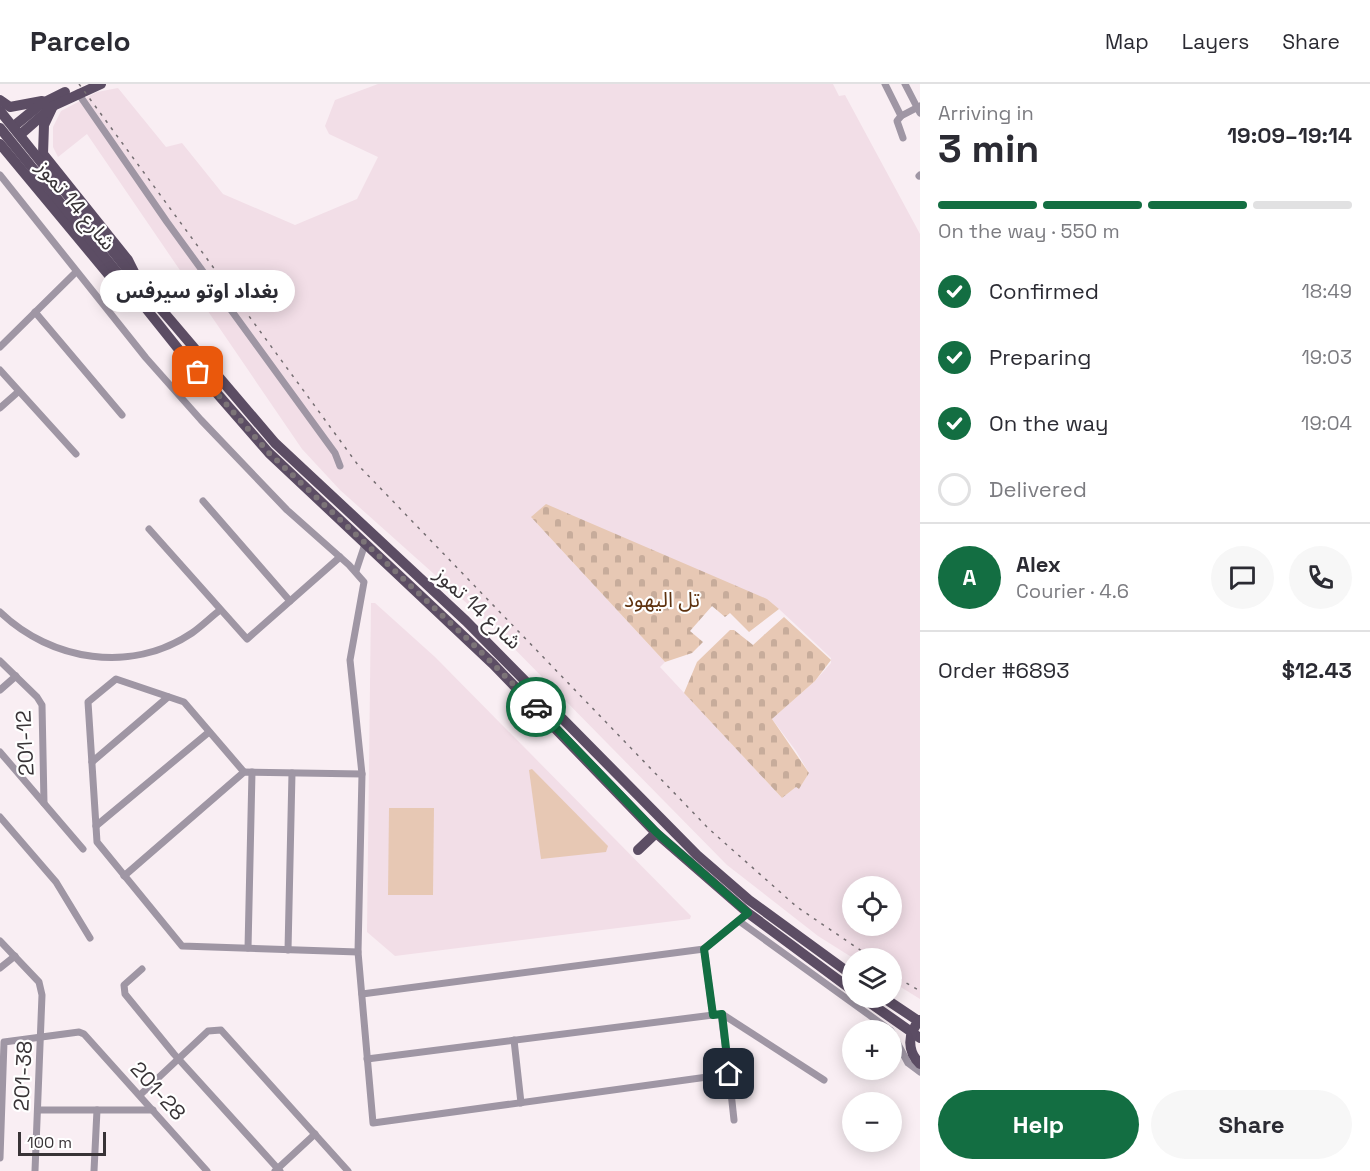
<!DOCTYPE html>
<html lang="en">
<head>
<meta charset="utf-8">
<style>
	body { margin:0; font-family:"Space Grotesk","Noto Sans Arabic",sans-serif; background:#f7f7f7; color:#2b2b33; height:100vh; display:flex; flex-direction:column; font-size:22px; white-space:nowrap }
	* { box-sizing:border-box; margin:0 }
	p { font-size:20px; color:#7c7c81 }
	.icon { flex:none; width:33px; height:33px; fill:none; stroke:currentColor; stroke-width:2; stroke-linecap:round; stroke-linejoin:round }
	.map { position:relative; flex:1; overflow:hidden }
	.drawer { display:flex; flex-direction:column; background:#fff; width:450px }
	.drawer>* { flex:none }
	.buttons { position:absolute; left:842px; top:792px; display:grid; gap:12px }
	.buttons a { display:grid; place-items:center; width:60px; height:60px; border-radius:50%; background:#fff; box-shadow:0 3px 15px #0003; font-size:30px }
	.scale { position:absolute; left:18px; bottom:15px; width:88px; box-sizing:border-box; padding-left:6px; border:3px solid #383336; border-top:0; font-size:16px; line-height:21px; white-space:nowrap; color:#383336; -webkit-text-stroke:4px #fff; paint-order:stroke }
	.pin { position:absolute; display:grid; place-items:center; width:51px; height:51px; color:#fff; margin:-26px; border-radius:12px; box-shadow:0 3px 9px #0006 }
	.courier { position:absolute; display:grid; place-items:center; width:60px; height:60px; margin:-30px; border:4px solid #136e42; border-radius:50%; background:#fff; color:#222; box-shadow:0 2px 8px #0007 }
	.bubble { position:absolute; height:42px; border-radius:21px; background:#fff; box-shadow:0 3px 15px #0003; font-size:20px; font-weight:700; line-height:42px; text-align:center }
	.overview em { font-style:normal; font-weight:700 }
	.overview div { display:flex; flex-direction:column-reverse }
	.overview { display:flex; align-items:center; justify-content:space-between; height:102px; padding:0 18px }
	h1 { font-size:39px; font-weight:700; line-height:45px }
	.bar { display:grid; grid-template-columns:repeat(4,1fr); gap:9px 6px; align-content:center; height:72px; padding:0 18px }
	.bar i { height:8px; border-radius:4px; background:#e1e1e2 }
	.bar .current { background:#136e42 }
	.bar p { grid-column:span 4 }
	.line { display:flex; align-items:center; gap:15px; padding:0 18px; border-top:2px solid #e1e1e2 }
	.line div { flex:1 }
	.round { display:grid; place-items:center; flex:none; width:63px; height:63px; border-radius:32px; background:#f7f7f7 }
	ol { padding:0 18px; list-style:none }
	li { display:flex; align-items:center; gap:18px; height:66px }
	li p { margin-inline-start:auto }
	li .icon { padding:6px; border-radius:50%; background:#136e42; color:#fff; stroke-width:4 }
	li:last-child { color:#7c7c81 }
	li i { width:33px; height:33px; border:3px solid #e1e1e2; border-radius:50% }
	.button { display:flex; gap:12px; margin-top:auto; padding:12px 18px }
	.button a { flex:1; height:69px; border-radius:36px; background:#136e42; color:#fff; font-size:24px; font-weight:700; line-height:69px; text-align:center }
	.button a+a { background:#f7f7f7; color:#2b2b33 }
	header { display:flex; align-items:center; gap:36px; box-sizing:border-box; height:84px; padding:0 30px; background:#fff; border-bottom:2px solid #e1e1e2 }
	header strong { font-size:28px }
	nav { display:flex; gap:33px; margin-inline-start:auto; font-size:21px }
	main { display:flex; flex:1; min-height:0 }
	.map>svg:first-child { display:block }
	.built { fill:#f2dee7; fill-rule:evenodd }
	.green { fill:#e7c8b4 }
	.cemetery { fill:url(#cemetery-stones) }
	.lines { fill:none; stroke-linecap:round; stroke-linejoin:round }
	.minor { stroke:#9f96a4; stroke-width:7 }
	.primary { stroke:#5c4d64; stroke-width:10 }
	.rail { stroke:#756e72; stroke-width:1.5; stroke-dasharray:3 6; stroke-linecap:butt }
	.primary-bridge { stroke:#5c4d64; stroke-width:10 }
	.done { stroke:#7c7478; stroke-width:6; stroke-dasharray:0 10.8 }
	.route { stroke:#136e42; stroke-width:8 }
	.labels { text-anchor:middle; stroke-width:4.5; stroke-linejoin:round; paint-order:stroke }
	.street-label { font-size:21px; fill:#383336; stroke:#fff }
	.park-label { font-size:21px; fill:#5e320f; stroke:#fff }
</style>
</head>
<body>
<header>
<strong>Parcelo</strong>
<nav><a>Map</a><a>Layers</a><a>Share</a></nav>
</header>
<main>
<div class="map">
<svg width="920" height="1087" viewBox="0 0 920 1087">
	<defs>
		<pattern id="cemetery-stones" width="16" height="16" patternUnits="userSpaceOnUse" patternTransform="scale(1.5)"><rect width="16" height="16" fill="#e7c8b4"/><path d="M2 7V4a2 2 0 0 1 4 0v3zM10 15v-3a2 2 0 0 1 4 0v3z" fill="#c7ac9b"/></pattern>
	</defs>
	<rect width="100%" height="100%" fill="#f9eef3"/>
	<!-- built -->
	<g class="built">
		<path d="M378 0H833L839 12 845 11 920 150V915L891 897V874H853L818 852 727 781 490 540 340 406 302 365 87 50 58 73 53 63V43L61 27 97 8 118 4 166 63 182 59 223 110 295 141 357 115 378 73 329 50 325 42 335 16ZM532 434 779 525 831 574V579L815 597 772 635 796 667 809 689 799 705 796 703 782 714 660 583 665 578ZM852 802H891V842H852Z"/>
		<polygon points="371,519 375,519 435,573 691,832 690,835 395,872 367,848"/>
	</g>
	<!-- green -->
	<g class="green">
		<polygon points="532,685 608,762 606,768 541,775 529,686"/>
		<polygon points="389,724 434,724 433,811 388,811"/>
	</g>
	<!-- cemetery -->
	<g class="cemetery">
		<polygon points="546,420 767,515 779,525 749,548 730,529 725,533 712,522 690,547 703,558 692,569 665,578 531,433"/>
		<polygon points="784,533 831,576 815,597 772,635 809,689 799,705 796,703 782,714 684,609 697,578 730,546 734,546 753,561"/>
	</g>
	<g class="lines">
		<!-- minor -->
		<g class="minor">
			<polyline points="885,0 901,32 920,22"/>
			<polyline points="905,0 920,29"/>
			<polyline points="78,9 167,138 335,369 340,382"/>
			<polyline points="901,32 897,37 903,54"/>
			<polyline points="0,91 146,274 201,336 287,426 349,481 364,498 350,576 362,690 358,868 373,1039 729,990 734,1036"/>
			<polyline points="919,92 920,91"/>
			<polyline points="35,228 122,331"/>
			<polyline points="0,263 76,188"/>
			<polyline points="0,286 76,370"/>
			<polyline points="0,324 18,308"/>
			<polyline points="203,417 290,517"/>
			<polyline points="149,445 247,555 340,473"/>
			<polyline points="356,487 365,460"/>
			<path d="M0 528C51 577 131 590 192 549 202 542 211 533 220 526"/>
			<polyline points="0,577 37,613 42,621 44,719"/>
			<polyline points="0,606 16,592"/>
			<polyline points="0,668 83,765"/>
			<polyline points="92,678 168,613"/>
			<polyline points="244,688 184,618 116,595 88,618 97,758 182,862 358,868"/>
			<polyline points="0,733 56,798 90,854"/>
			<polyline points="96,742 209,648"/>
			<polyline points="124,792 244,688 362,690"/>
			<polyline points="739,837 890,946"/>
			<polyline points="0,857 39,898 42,911 35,1087"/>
			<polyline points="248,864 252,688"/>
			<polyline points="288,866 292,689"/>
			<polyline points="0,884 15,872"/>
			<polyline points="142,885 124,901 125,910 174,970 280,1087"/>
			<polyline points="362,910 704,865 748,829"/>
			<polyline points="721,930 729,990"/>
			<polyline points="722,930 824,996"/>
			<polyline points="891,947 908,979 920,988"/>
			<polyline points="514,956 521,1019"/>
			<polyline points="367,975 713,931 704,865"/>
			<polyline points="140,1011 208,947 221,946 348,1087"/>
			<polyline points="38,1026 153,1026"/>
			<polyline points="0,1074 4,958 79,948 84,950 207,1087"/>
			<polyline points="94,1087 97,1026"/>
			<polyline points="275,1087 315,1050"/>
		</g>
		<!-- primary -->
		<g class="primary">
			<polyline points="0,16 10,23 42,17"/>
			<polyline points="53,22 44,41 43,70 128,176 135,190"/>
			<polyline points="14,42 41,20 65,8"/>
			<polyline points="21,50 53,22 101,0"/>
			<polyline points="0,60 108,190 124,200"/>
			<polyline points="127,185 275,359 466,537 697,771 749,816 852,891"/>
			<polyline points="120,192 180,267 269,369 493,580 656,749 748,829 852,906"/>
			<polyline points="638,766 656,749"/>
			<polyline points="863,914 920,954"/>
			<polyline points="884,914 920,938"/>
		</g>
		<!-- rail -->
		<g class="rail">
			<polyline points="79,0 358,381 709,745 797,823 872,874"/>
			<polyline points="891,890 920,907"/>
		</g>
		<!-- primary-bridge -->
		<g class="primary-bridge">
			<polyline points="0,27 127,185"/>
			<polyline points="0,44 120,192"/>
			<path d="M920 936C907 950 907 967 920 980"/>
		</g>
	</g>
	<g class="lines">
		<!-- done -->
		<polyline class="done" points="198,288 269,369 476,563 536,623"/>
		<!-- route -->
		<polyline class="route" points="536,623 656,748 748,829 704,865 713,931 722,930 729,990"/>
	</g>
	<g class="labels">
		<!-- street labels -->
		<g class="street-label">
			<text transform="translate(76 121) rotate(50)" y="7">شارع 14 تموز</text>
			<text transform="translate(478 524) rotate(43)" y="7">شارع 14 تموز</text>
			<text transform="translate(25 659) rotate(-93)" y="7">201-12</text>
			<text transform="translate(23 992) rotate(-87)" y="7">201-38</text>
			<text transform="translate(158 1007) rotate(48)" y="7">201-28</text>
		</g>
		<!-- park labels -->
		<g class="park-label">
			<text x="662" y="523">تل اليهود</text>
		</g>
	</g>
</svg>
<div class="buttons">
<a><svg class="icon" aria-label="locate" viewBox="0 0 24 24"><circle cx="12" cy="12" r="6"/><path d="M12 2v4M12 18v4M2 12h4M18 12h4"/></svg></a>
<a><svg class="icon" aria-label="layers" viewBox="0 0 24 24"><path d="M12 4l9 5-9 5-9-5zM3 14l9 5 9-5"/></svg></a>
<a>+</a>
<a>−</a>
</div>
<div class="scale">100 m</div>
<div class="pin" style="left:198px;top:288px;background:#ea580c"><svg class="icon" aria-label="bag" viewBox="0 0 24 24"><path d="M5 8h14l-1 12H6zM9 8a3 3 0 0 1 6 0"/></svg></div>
<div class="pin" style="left:729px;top:990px;background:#1f2937"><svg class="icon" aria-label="home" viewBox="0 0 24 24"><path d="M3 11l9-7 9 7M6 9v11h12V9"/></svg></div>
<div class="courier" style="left:536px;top:623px"><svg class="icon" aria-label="car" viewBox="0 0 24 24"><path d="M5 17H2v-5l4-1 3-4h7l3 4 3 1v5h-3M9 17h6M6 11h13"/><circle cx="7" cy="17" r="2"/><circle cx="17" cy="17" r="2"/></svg></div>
<div class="bubble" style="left:100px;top:186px;width:195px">بغداد اوتو سيرفس</div>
</div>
<section class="drawer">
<div class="overview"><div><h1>3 min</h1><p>Arriving in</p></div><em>19:09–19:14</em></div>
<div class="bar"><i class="current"></i><i class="current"></i><i class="current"></i><i></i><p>On the way · 550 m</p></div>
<ol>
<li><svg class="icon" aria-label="check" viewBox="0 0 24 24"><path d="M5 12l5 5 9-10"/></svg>Confirmed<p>18:49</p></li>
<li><svg class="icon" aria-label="check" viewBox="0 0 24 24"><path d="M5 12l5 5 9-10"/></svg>Preparing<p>19:03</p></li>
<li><svg class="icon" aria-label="check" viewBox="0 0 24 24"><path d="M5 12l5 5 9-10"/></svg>On the way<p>19:04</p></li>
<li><i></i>Delivered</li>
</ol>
<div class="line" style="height:108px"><b class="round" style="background:#136e42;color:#fff">A</b><div><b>Alex</b><p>Courier · 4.6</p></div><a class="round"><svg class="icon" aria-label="chat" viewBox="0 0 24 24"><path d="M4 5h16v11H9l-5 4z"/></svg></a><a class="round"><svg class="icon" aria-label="phone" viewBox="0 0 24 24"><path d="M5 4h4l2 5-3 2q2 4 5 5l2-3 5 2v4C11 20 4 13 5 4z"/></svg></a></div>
<div class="line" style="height:78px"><div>Order #6893</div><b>$12.43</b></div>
<div class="button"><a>Help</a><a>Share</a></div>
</section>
</main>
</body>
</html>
